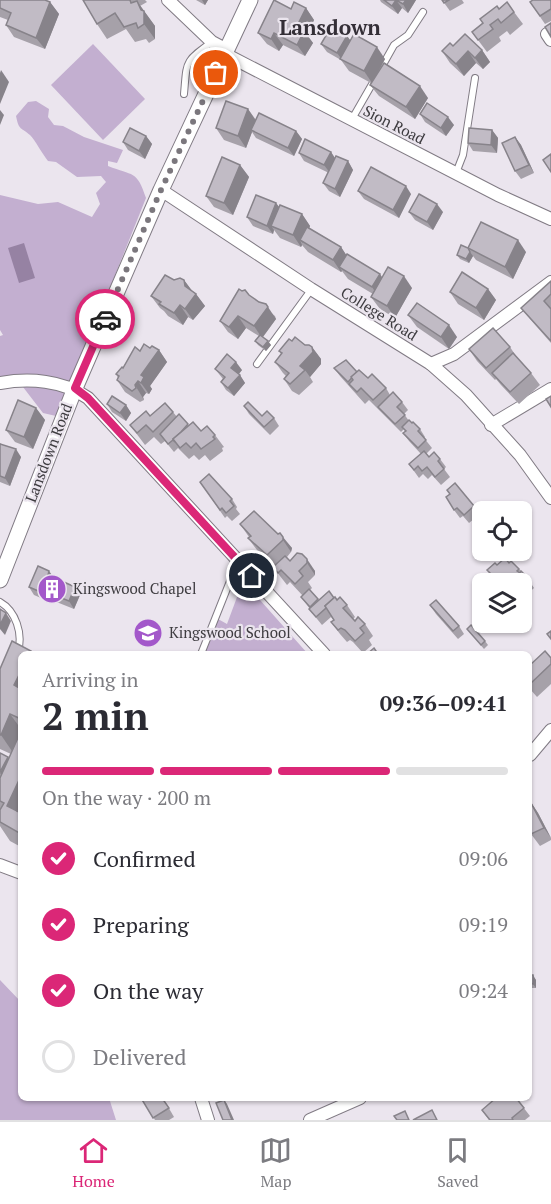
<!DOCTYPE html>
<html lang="en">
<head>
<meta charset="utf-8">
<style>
	body { margin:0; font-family:"PT Serif",serif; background:#f2f2f3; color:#2b2b33; height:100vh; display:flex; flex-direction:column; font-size:22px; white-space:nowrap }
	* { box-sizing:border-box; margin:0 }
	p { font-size:20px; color:#7c7c81 }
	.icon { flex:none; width:33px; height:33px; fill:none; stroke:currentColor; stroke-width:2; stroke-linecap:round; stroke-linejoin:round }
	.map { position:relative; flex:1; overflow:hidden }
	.panel { position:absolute; left:18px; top:651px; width:514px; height:450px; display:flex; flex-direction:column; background:#fff; border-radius:9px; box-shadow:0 2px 4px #0004 }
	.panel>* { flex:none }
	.tools { position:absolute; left:472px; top:501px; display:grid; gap:12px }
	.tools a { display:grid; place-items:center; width:60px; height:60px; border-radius:9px; background:#fff; box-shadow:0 2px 4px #0004; font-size:30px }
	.pin { position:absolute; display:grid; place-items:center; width:51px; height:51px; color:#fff; margin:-26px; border:3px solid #fff; border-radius:50%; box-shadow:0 2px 6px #0007 }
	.courier { position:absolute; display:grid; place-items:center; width:60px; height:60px; margin:-30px; border:4px solid #db2777; border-radius:50%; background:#fff; color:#222; box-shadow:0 2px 8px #0007 }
	.headline em { font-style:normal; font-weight:800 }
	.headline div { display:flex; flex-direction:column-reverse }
	.headline { display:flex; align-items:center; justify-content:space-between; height:102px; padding:0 24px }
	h1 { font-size:39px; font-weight:800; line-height:45px }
	.bar { display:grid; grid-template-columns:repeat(4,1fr); gap:9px 6px; align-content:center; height:72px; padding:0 24px }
	.bar i { height:8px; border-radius:4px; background:#e1e1e2 }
	.bar .selected { background:#db2777 }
	.bar p { grid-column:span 4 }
	ol { padding:0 24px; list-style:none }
	li { display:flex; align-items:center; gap:18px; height:66px }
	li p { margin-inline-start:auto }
	li .icon { padding:6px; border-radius:50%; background:#db2777; color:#fff; stroke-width:4 }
	li:last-child { color:#7c7c81 }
	li i { width:33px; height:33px; border:3px solid #e1e1e2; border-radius:50% }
	.tab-bar { display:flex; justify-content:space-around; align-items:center; height:84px; border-top:2px solid #e1e1e2; background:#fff; font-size:16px; color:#7c7c81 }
	.tab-bar a { display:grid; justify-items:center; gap:3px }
	.tab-bar .selected { color:#db2777 }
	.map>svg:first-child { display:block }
	.green { fill:#c3afd0 }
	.water { fill:#9682a3 }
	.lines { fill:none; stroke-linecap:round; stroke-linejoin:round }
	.service-casing { stroke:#817b84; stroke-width:8 }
	.minor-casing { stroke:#817b84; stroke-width:14 }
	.tertiary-casing { stroke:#817b84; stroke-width:17 }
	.service { stroke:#fff; stroke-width:6 }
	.minor { stroke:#fff; stroke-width:12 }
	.tertiary { stroke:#fff; stroke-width:15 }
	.wall { fill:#a6a1a9 }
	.shaded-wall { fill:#87838a }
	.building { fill:#c1bbc5; stroke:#87838a; stroke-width:1.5 }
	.done { stroke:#7b777d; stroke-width:6; stroke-dasharray:0 10.8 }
	.route { stroke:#db2777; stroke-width:8 }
	.labels { text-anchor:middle; stroke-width:4.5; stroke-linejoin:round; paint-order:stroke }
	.street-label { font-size:15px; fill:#3e3c40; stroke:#ebe5ee }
	.poi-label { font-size:15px; fill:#3e3c40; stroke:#ebe5ee; text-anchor:start }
	.district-label { font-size:21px; font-weight:bold; fill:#332e36; stroke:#ebe5ee }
</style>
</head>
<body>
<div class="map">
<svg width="551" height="1120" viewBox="0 0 551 1120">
	<rect width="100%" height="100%" fill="#ebe5ee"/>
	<!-- green -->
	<g class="green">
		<polygon points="93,44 145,99 103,140 51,85"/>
		<path d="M36 101 49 109 48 117 54 125 63 126 84 137 123 150 117 163 108 161V166C133 176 137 170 146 198L61 410 56 416 43 413 23 387 9 376 0 377V336L3 335 0 330V195L38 204 58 202 92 217 100 204 96 193 106 182 101 176 77 177 56 162 48 161C43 155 35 140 30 135 21 127 19 131 16 116L28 102Z"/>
		<polygon points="243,581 308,654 204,654 218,619 227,624"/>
		<polygon points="0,980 21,1002 21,1098 109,1098 116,1120 0,1120"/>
	</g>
	<!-- water -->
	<polygon class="water" points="24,243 35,278 19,283 8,248"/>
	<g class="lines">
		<!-- service casing -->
		<g class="service-casing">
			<g id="service">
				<polyline points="380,70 394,45 408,35 423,12"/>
				<path d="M184 94C187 61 184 62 212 42"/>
				<polyline points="352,119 375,79"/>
				<polyline points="456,173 463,155 475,78"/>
				<polyline points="257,364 311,290"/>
				<path d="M0 602C16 611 23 634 18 651"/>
				<polyline points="201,654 238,561"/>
			</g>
		</g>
		<!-- minor casing -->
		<g class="minor-casing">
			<g id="minor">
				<polyline points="168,0 212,42 227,50"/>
				<polyline points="547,34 551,40"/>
				<polyline points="225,54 498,195 551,219"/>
				<polyline points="161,190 311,289 431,364 466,395 520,455 551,498"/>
				<polyline points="431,364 454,354 551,282"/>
				<path d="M0 383C29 378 63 380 88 398L324 654"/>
				<polyline points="491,425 551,389"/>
				<polyline points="530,755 551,730"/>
				<polyline points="0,865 21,873"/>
				<polyline points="201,1098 208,1120"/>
				<polyline points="310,1120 360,1098"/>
			</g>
		</g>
		<!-- tertiary casing -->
		<g class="tertiary-casing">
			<polyline id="tertiary" points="0,580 75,388 161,190 250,0"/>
		</g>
		<!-- service -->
		<use href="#service" class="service"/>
		<!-- minor -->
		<use href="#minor" class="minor"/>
		<!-- tertiary -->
		<use href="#tertiary" class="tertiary"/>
	</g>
	<!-- wall -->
	<g class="wall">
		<polygon points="0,0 50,2 59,14 45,49 14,37 6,25 8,20 0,17"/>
		<polygon points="83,0 145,0 147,2 140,6 155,26 155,39 149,43 146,39 135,42 126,29 107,39 97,24"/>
		<polygon points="196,0 208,0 205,5"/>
		<polygon points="380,0 416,0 408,13 402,8 398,14 381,2"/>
		<polygon points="442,0 462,0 464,3 450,11"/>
		<polygon points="551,0 551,21 545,24 530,2"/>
		<polygon points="306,8 314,20 307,35 313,43 305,56 283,45 279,51 267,44 258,33 291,9"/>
		<polygon points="499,9 514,12 523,24 510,35 507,31 499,37 501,41 487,52 472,32"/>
		<polygon points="347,36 350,40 385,59 379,71 428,98 415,119 379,96 370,85 371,83 349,71 341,60 327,52 321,44"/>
		<polygon points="453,46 482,50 490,62 483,69 476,63 464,76 450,63 442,51"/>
		<polygon points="248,109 256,120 296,131 302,139 294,156 256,138 252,132 246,148 224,140 216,128"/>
		<polygon points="420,114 454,125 446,136 425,122"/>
		<polygon points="492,130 498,138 497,153 473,151 468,143"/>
		<polygon points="146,136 152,144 145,159 128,150 123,142"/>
		<polygon points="515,137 521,145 534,173 521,179 515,171"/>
		<polygon points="331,152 335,158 348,161 353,170 340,197 329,191 323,183 329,173 304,161 299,153"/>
		<polygon points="240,165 249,177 233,215 214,207 206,196"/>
		<polygon points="358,191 411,194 399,218 364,199"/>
		<polygon points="276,203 279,207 302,214 310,226 309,228 341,247 346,255 382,278 412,288 395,318 380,309 371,297 373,294 348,279 342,271 341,272 308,252 302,245 301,247 280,238 274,230 273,234 253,226 247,217"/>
		<polygon points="409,212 443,212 433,230 415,220"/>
		<polygon points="468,248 526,252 513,279 476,260 473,256 469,263 460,259 457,255"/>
		<polygon points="174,280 184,280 192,291 196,294 205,306 193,320 188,317 183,325 168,316 164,311 160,308 151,296"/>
		<polygon points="551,281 551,343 530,319 521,308"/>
		<polygon points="488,289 496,300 484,320 458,304 450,292"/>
		<polygon points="249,295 275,316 276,319 263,337 271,345 266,351 258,345 255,341 259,336 246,328 238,339 228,332 220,321"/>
		<polygon points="408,315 457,337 449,349 417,327"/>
		<polygon points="292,341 312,347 321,359 321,364 310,377 313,382 299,395 292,391 284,379 286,376 283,373 275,362 281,354 279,351"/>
		<polygon points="510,347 518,359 531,373 540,385 519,404 501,385 496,379 495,380 477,361 469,349"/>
		<polygon points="150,348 159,350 167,362 150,386 152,389 149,394 146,393 143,397 144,400 140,402 125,392 117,380 118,378 116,374 140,351"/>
		<polygon points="334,368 357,372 386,388 390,395 402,402 408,410 404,414 409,421 420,429 425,437 424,438 432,448 426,454 429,457 440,459 446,467 444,469 450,477 441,485 432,475 428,479 423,474 419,478 409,464 421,454 409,441 403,433 405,431 404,429 401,432 369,400 365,404 340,376"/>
		<polygon points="215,369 242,370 239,374 245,383 234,396 226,390 221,382 223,379"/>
		<polygon points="107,404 126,405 131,413 126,421 112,412"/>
		<polygon points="244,406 262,416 274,418 279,426 270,435 249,414"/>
		<polygon points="36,408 45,420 33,449 15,442 6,430"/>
		<polygon points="173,412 177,417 189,426 201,431 215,435 224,447 222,448 223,451 210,461 205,455 199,460 194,455 189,459 178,448 174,452 165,441 161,444 154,437 145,445 130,425 150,416"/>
		<polygon points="0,443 21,457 10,486 0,482"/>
		<polygon points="200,482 232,499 237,507 236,509 240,514 232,521 227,516 225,518"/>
		<polygon points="447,490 474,506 480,514 469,523 463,516 460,518 454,510 450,494"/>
		<polygon points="254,511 292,548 291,552 287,557 290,561 297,553 315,571 315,575 308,582 312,588 310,590 319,600 337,600 347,605 355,617 353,619 355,621 365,624 373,636 369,640 372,645 363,653 353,642 350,640 347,642 340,634 331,622 334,620 331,617 322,625 309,609 310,609 301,597 303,596 290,582 287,585 273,567 274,566 257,550 248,538 249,537 240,524"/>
		<polygon points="509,563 519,569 526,576 534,588 522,599 522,584 493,584 496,581 487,570 497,565"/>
		<polygon points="29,587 80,595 74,609 49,599 48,601 34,595"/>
		<polygon points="430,605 459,626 464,634 458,639 436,614"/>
		<polygon points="467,629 485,641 488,645 484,649"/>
		<polygon points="21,654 21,847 10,841 0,826 0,753 9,758 11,754 0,749 0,669"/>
		<polygon points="551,658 551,684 537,697 530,689 530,665"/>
		<polygon points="530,801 538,813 551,838 551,840 540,846 531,834"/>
		<polygon points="530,975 536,980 536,988 530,988"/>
		<polygon points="141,1098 163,1098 174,1117 169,1120 155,1120"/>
		<polygon points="496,1098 516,1098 530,1116 525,1120 489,1120 482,1110 496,1099"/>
	</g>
	<!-- shaded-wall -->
	<g class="shaded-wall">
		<polygon points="202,0 208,0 205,5"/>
		<polygon points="396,0 402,8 398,14 392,6"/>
		<polygon points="406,0 416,0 408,13 403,4"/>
		<polygon points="137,1 155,26 155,39 144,24 141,10"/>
		<polygon points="50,2 59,14 45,49 36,38"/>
		<polygon points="306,8 314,20 307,35 313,43 305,56 297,45 297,26"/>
		<polygon points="274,33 283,45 279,51 271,39"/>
		<polygon points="347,36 353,44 343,61 337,53"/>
		<polygon points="377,47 385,59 372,83 364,71"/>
		<polygon points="482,50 490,62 483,69 475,58"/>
		<polygon points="468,51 476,63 464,76 456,64"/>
		<polygon points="1,70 9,82 0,104 0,73"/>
		<polygon points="420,86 428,98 415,119 406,107"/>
		<polygon points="248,109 256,121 251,130 252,132 246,148 238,136"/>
		<polygon points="0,110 4,115 0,125"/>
		<polygon points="448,117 454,125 446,136 441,128"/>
		<polygon points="492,130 498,138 497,153 491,145"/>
		<polygon points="296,131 302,139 294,156 288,148"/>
		<polygon points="146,136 152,144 145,159 139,151"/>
		<polygon points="515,137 521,145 534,173 529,165"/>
		<polygon points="331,152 336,160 330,173 324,165"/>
		<polygon points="348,161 353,170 340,197 335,189"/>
		<polygon points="240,165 249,177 233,215 224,203"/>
		<polygon points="406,186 411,194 399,218 393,210"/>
		<polygon points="276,203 282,211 271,226 274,230 273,234 267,226"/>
		<polygon points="437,204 443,212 433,230 427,222"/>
		<polygon points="302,214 310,226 303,243 300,240 302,245 301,247 293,235"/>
		<polygon points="518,240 526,252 513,279 505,267"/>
		<polygon points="341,247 349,259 339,267 342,271 341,272 333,260"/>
		<polygon points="470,252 473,256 469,263 466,259"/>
		<polygon points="380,274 388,286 380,299 372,287"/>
		<polygon points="404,276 412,288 395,318 387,306"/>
		<polygon points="184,280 193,292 196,294 205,306 193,320 185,309"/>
		<polygon points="488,289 496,300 484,320 476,308"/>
		<polygon points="266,304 276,319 262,338 254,326"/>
		<polygon points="180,305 188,317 183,325 174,313"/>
		<polygon points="238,316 246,328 238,339 229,327"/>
		<polygon points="449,325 457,337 449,349 441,337"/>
		<polygon points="268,341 271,345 266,351 263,347"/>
		<polygon points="312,347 321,359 321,364 310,377 305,370 300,366"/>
		<polygon points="159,350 167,362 150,386 152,389 149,394 141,383 141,375"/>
		<polygon points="236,362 242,370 237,376 231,368"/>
		<polygon points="240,375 245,383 234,396 228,388"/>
		<polygon points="138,381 146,393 143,397 144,400 135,385"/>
		<polygon points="126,405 131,413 126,421 120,413"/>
		<polygon points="36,408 45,420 33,449 24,437"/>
		<polygon points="16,449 21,457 10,486 5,478"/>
		<polygon points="283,537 292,548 291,552 283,540"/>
		<polygon points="307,559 315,571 315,575 307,563"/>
		<polygon points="49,571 55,579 48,575"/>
		<polygon points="75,587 80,595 74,609 69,601"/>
		<polygon points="44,591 49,599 48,601 43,593"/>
		<polygon points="6,613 11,621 5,635 0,629 0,625"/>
		<polygon points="21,671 21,695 14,685"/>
		<polygon points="10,714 21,729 21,747 16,757 1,735"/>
		<polygon points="8,757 16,769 8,784 0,773"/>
		<polygon points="20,778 21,779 21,819 7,806"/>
		<polygon points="530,801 538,813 551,838 544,828"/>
		<polygon points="533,975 536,980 536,988 533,984"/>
		<polygon points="224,1100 227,1104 234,1120 232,1120"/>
	</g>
	<!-- building -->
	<g class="building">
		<polygon points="0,0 45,0 50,2 36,38 6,25 11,13 0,8"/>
		<polygon points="83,0 130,0 131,3 137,1 141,10 144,11 144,24 138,28 136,23 124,27 115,13 97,24"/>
		<polygon points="274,0 291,9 294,2 306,8 297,26 304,31 297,45 274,33 271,39 258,33"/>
		<polygon points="384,0 406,0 403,4 396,0 392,6"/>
		<polygon points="442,0 449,0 444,3"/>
		<polygon points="533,0 551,0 551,9 540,16 530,2"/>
		<polygon points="507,2 514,12 501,23 498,19 490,25 493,29 478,40 472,32 483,23 480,19 497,6 499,9"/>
		<polygon points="551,23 551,37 545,27"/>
		<polygon points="331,27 347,36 337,53 321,44"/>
		<polygon points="354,34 377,47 364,71 340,59"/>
		<polygon points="465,34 482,50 475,58 468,51 456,64 442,51 450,43 453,46"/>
		<polygon points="384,63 420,86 406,107 370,85"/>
		<polygon points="226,101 248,109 238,136 216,128"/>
		<polygon points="427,103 448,117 441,128 420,114"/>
		<polygon points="259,113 296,131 288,148 251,130"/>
		<polygon points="130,128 146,136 139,151 123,142"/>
		<polygon points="469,128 492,130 491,145 468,143"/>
		<polygon points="515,137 529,165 515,171 502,143"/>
		<polygon points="305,139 331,152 324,165 299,153"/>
		<polygon points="551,154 551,172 543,160"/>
		<polygon points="336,156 348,161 335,189 323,183"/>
		<polygon points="222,157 240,165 224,203 206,196"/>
		<polygon points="371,167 406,186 393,210 358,191"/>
		<polygon points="419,194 437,204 427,222 409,212"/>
		<polygon points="256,195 276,203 267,226 247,217"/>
		<polygon points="280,205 302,214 293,235 271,226"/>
		<polygon points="481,222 518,240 505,267 468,248"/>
		<polygon points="307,227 341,247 333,260 300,240"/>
		<polygon points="461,245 468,248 470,252 466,259 457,255"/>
		<polygon points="347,254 380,274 372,287 339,267"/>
		<polygon points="388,267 404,276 387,306 371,297"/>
		<polygon points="462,272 488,289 476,308 450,292"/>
		<polygon points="165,275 174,280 180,278 184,280 185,286 196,294 185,309 180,305 174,313 159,304 161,302 151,296"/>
		<polygon points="551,281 551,294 544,301 551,309 551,341 521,308"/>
		<polygon points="239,289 242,291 245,290 249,295 259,302 266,304 268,307 254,326 238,316 229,327 220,321"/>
		<polygon points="417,303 449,325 441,337 408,315"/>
		<polygon points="493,328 510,347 486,368 469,349"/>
		<polygon points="260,335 268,341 263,347 255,341"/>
		<polygon points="295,337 305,345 309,345 312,347 313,352 300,366 305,370 290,384 284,379 289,373 275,362 282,353 279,351 289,339 292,341"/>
		<polygon points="144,344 150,348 152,346 159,350 141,375 144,377 141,383 138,381 135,385 136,388 132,391 117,380 119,376 116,374 122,367 123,368 135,347 140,351"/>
		<polygon points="513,353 531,373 510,392 492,373"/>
		<polygon points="227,354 236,362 231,368 240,375 228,388 221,382 225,377 215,369"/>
		<polygon points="346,360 357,372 348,382 334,368"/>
		<polygon points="359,370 368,378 372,374 386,388 373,400 361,388 357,392 349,384 353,380 351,377"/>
		<polygon points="393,392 402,402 397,407 405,415 395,424 378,407"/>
		<polygon points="112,396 126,405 120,413 107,404"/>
		<polygon points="551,396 551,407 546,399"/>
		<polygon points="18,400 36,408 24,437 6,430"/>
		<polygon points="248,402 262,416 267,411 274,418 264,427 244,406"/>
		<polygon points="165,403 173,412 153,432 146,425 137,433 130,425 146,411 150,416"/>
		<polygon points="179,414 188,424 181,432 173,439 175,442 173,440 168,444 160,434"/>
		<polygon points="409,420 412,423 413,422 420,429 418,431 426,440 418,448 403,433 406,431 402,427"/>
		<polygon points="193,422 201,431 207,426 215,435 213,437 215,439 201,449 196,443 191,448 186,443 180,448 173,439"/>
		<polygon points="0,444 16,449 5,478 0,476"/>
		<polygon points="424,451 429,457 434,452 440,459 438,461 444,469 435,477 427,467 422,471 418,466 414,470 409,464"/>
		<polygon points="209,474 232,499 230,501 234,506 226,513 222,508 220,510 200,482"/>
		<polygon points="455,483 474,506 464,515 457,508 454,510 446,497 450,494 447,490"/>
		<polygon points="254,511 278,534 280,533 283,537 283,540 267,555 248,538 251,536 240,524"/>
		<polygon points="297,553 302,554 307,559 307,563 299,571 303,576 295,584 281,570 278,573 273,567 285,556 290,561"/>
		<polygon points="505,558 509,563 511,561 519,569 517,571 520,573 521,571 526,576 518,584 493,584 497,580 487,570 495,563 497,565"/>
		<polygon points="38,566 49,571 48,575 75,587 69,601 44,591 43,593 29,587"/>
		<polygon points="309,589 318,599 310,607 301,597"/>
		<polygon points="329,591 334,598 325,606 326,608 316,617 309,609"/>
		<polygon points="335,597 337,600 340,597 347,605 343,608 355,621 358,617 365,624 360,628 364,633 355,641 345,630 341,628 338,630 331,622 334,620 325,606"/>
		<polygon points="436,600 459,626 453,631 430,605"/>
		<polygon points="0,609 6,613 0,625"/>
		<polygon points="471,625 485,641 481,645 467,629"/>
		<polygon points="551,631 551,639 547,634"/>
		<polygon points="12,641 31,651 29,654 21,654 21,671 14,685 21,689 21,719 10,714 1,735 0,735 0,669"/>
		<polygon points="374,648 378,654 367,654"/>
		<polygon points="545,651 551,658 551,664 530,684 530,665"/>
		<polygon points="21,731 21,779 20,778 7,806 21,813 21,834 0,822 0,810 4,803 0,801 0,778"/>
		<polygon points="0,753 8,757 0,772"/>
		<polygon points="530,801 544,828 531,834 530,830"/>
		<polygon points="21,802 21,813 17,811"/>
		<polygon points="530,975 533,975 533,984 530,983"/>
		<polygon points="141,1098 162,1098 169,1108 153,1118"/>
		<polygon points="496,1098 516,1098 524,1108 512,1118 513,1120 490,1120 482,1110"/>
		<polygon points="224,1100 232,1120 223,1120 216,1103"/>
		<polygon points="432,1110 437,1120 413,1120"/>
		<polygon points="405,1111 409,1120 397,1120 394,1116"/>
	</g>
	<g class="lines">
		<!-- done -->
		<polyline class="done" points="105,319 161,190 216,73"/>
		<!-- route -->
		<polyline class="route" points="105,319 75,388 88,398 252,576"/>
	</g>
	<!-- icons -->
	<defs>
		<g id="building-disc" transform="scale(1.5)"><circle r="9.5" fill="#a358ca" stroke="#ebe5ee"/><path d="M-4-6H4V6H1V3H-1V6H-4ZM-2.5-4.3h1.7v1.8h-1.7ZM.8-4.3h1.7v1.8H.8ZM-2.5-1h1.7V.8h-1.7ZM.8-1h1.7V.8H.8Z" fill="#fff"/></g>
		<g id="school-disc" transform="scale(1.5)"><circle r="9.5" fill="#a358ca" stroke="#ebe5ee"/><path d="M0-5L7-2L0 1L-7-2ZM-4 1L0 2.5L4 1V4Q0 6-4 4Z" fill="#fff"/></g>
	</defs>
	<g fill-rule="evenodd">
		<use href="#building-disc" x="52" y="589"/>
		<use href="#school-disc" x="148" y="633"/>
	</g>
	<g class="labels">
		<!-- street labels -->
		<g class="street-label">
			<text transform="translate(394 125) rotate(27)" y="5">Sion Road</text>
			<text transform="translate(379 314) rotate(32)" y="5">College Road</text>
			<text transform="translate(49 453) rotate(-69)" y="5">Lansdown Road</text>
		</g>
		<!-- poi labels -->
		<g class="poi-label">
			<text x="73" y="594">Kingswood Chapel</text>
			<text x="169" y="638">Kingswood School</text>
		</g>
		<!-- district labels -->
		<g class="district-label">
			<text x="330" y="35">Lansdown</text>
		</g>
	</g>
</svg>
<div class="tools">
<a><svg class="icon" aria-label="locate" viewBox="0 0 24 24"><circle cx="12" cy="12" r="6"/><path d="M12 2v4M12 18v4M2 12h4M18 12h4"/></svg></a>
<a><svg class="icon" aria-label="layers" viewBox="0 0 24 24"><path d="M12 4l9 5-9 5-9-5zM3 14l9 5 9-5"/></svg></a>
</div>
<div class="pin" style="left:216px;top:73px;background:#ea580c"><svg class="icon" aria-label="bag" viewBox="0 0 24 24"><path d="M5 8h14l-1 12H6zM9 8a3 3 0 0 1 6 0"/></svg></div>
<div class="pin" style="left:252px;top:576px;background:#1f2937"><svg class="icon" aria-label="home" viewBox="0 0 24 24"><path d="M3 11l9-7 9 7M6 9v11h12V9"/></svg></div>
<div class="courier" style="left:105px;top:319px"><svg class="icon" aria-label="car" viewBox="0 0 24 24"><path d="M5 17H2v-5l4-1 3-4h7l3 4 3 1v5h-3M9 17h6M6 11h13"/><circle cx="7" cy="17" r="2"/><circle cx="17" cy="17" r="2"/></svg></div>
<section class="panel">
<div class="headline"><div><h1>2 min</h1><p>Arriving in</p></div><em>09:36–09:41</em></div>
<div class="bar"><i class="selected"></i><i class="selected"></i><i class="selected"></i><i></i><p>On the way · 200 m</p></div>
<ol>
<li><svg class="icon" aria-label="check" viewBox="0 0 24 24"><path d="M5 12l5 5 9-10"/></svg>Confirmed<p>09:06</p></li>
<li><svg class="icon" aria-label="check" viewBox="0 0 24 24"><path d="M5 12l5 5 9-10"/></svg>Preparing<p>09:19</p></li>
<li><svg class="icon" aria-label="check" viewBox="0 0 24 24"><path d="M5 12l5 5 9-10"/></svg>On the way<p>09:24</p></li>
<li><i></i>Delivered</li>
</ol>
</section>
</div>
<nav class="tab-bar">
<a class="selected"><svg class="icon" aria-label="home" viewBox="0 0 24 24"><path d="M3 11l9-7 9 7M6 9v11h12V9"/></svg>Home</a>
<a><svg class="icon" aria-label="map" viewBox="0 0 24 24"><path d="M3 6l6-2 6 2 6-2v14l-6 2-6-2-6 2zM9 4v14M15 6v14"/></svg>Map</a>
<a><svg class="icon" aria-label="saved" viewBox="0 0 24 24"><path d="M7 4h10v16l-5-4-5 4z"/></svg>Saved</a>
</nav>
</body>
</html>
